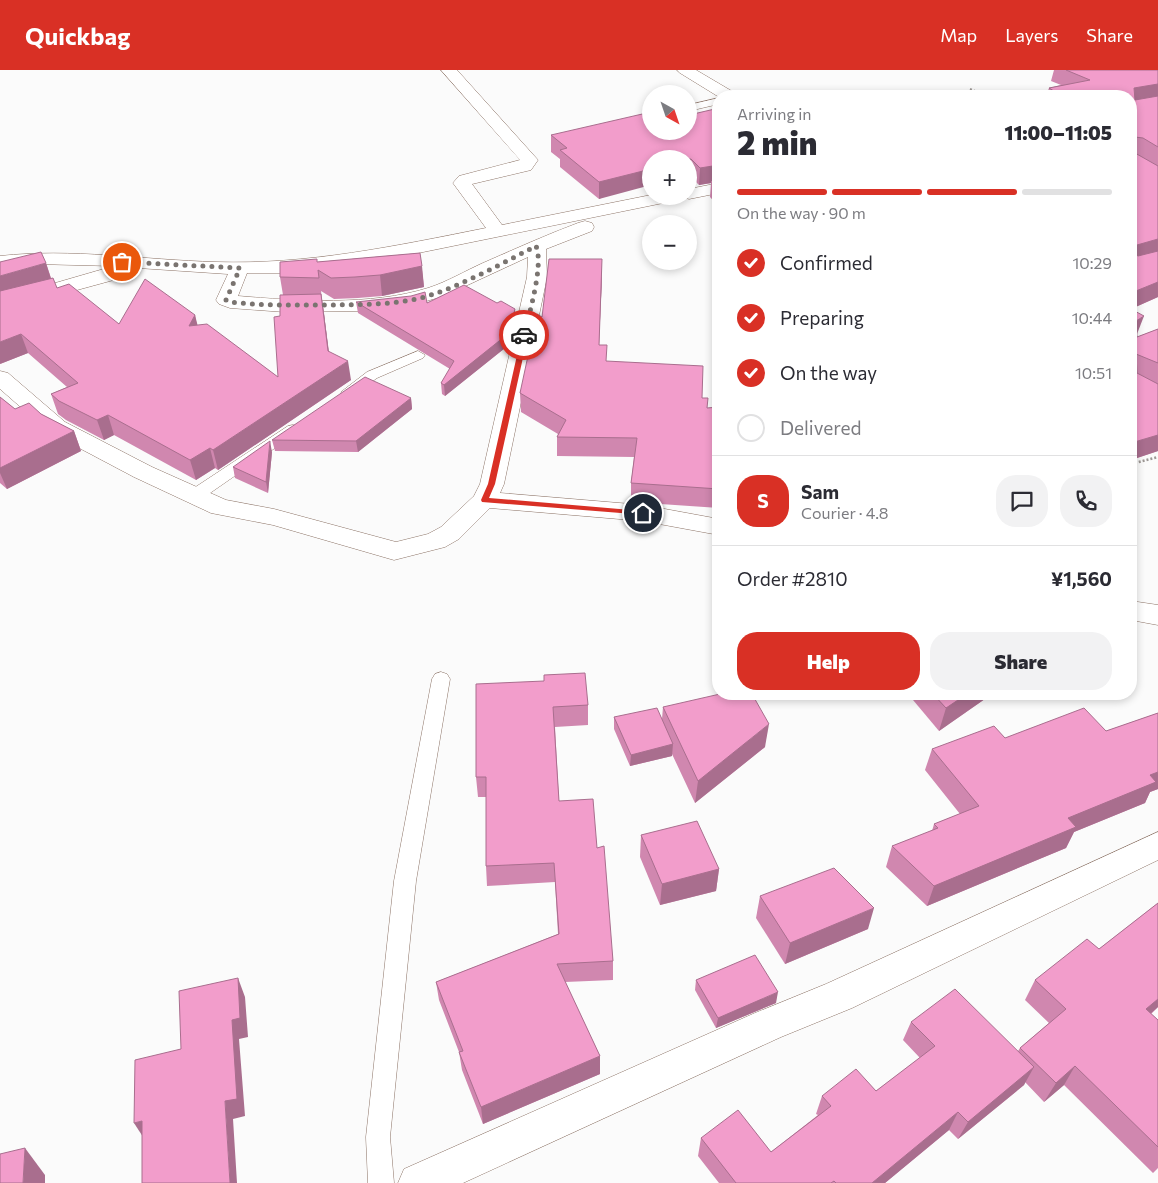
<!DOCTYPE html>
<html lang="en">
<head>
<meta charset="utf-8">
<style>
	body { margin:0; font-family:Commissioner,sans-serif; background:#f2f2f3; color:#2b2b33; height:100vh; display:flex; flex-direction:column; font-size:19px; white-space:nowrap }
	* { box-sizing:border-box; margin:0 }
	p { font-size:16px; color:#7c7c81 }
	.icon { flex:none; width:28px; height:28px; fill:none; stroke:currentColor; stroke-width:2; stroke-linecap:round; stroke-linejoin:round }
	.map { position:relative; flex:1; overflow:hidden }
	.side { position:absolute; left:712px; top:20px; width:425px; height:610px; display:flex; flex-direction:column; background:#fff; border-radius:20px; box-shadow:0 2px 8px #0003 }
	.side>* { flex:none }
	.needle { width:32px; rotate:140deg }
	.tools { position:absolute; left:642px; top:15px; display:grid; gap:10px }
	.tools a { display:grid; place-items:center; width:55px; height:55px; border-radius:50%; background:#fff; box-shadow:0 2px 8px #0003; font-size:25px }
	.pin { position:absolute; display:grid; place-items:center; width:42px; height:42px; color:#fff; margin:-21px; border:2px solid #fff; border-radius:50%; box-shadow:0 1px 5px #0007 }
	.courier { position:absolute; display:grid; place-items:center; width:50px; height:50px; margin:-25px; border:4px solid #d93025; border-radius:50%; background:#fff; color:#222; box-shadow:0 1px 6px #0007 }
	.headline em { font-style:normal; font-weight:800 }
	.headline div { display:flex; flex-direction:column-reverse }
	.headline { display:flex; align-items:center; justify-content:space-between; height:85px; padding:0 25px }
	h1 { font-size:32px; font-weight:800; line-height:38px }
	.bar { display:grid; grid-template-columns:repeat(4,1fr); gap:8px 5px; align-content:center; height:60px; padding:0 25px }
	.bar i { height:6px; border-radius:4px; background:#e1e1e2 }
	.bar .selected { background:#d93025 }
	.bar p { grid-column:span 4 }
	.line { display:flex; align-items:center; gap:12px; padding:0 25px; border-top:1px solid #e1e1e2 }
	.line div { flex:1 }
	.round { display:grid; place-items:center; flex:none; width:52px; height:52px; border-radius:20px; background:#f2f2f3 }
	ol { padding:0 25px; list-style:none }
	li { display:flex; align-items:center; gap:15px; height:55px }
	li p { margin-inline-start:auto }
	li .icon { padding:5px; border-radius:50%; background:#d93025; color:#fff; stroke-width:4 }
	li:last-child { color:#7c7c81 }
	li i { width:28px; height:28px; border:2px solid #e1e1e2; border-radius:50% }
	.cta { display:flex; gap:10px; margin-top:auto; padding:10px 25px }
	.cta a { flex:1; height:58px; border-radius:20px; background:#d93025; color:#fff; font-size:20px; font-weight:800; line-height:58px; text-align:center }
	.cta a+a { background:#f2f2f3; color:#2b2b33 }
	header { display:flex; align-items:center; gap:30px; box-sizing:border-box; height:70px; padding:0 25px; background:#d93025; color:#fff }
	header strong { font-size:24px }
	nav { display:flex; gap:28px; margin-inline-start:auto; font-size:18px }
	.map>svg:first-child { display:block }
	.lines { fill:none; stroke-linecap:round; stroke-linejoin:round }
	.lane-casing { stroke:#8c7366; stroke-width:1 }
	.street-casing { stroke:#8c7366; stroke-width:1 }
	.path-far1 { stroke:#9d9895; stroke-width:2; stroke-dasharray:2 2; stroke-linecap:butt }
	.path { stroke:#9d9895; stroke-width:2.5; stroke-dasharray:2 2; stroke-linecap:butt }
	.lane { fill:#fff; fill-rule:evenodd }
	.street { fill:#fff; fill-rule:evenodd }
	.wall { fill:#d087af }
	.shaded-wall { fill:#a96e8e }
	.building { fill:#f29dcb; stroke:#a96e8e }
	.route { fill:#d93025 }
	.done { stroke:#7a7470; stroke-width:5; stroke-dasharray:0 9 }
</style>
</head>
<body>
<header>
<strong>Quickbag</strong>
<nav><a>Map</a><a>Layers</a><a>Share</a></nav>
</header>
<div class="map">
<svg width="1158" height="1113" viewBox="0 0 1158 1113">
	<rect width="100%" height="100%" fill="#fbfbfb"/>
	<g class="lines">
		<!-- lane casing -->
		<g class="lane-casing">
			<g id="lane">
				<polygon points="719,28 719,34 689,41 689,35"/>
				<polygon points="418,281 425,285 423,288 377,308 353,325 343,325 341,322 367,302"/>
				<polygon points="293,355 298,356 300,359 298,362 200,430 188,430 186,426 188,422 288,356"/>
				<polygon points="441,602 447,604 450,609 416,811 390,1067 394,1113 368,1113 366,1067 394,811 432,609 435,604"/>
			</g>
		</g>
		<!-- street casing -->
		<g class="street-casing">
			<g id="street">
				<path d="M441 0H457L538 90 531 100 472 114 502 155 651 125 689 126V119L719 113V123L689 129 682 126 679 130 673 131 379 191 296 203H247L238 226C296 231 371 236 428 218 447 212 465 201 483 193 515 179 546 165 578 153L585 151 592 153 594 157 592 161 546 179 547 207 504 414 500 423 643 435 719 449V465L643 451 490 438 459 469 445 477 394 490 273 455 211 443 134 407 49 362 0 319V301L8 303 65 352 152 397 226 430 274 439 396 472 428 464 441 457 474 426 480 414 527 207 528 187 444 226 412 235 365 241 285 242 230 238 219 234 216 230 228 204 138 198 121 208 0 241V229L114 196 35 194 0 198V186C72 178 143 190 216 192 307 195 396 176 486 158L453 113 459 106 520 90Z"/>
				<polygon points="677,0 696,0 735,23 737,26 719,27 680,3"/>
				<polygon points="1131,531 1158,535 1158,555 1131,550"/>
				<polygon points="1158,762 1158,790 852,938 781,967 463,1113 398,1113 404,1099 755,943 826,914"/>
			</g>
		</g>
		<!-- path-far1 -->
		<polyline class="path-far1" points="970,19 987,26"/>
		<!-- path -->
		<polyline class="path" points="1131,394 1158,387"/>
		<!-- lane -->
		<use href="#lane" class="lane"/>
		<!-- street -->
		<use href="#street" class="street"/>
	</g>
	<!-- wall -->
	<g class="wall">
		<polygon points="1054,0 1158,0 1158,227 1131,239 1131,26 1046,26 1049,18 1061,15 1051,11"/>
		<polygon points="719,38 719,137 710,127 711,113 699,115 690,106 689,106 689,89 599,129 560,97 560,89 551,82 551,65 651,61"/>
		<polygon points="420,183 424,217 382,226 358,228 334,229 321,221 322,229 329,282 351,310 218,400 215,398 196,410 114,365 104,370 66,350 58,344 51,324 67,317 28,283 0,294 46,193 51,208 57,218 119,254 195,245 197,256 278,307 283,225 280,207 317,192"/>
		<polygon points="602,207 599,275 606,291 702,328 707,338 719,337 719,438 631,432 631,413 634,387 557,386 557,367 558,364 521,342 520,323 542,247"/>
		<polygon points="356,232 497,233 515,250 510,274 445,326 442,324 441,313 450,299 358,243"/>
		<polygon points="1158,259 1158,381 1131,390 1137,265 1137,267"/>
		<polygon points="0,327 15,339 41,344 74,361 81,381 7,419 0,413"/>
		<polygon points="411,328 412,339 358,382 275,381 272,370"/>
		<polygon points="272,382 268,423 235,408 233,397"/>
		<polygon points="544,611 588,635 588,655 555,657 559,731 597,778 613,891 613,910 565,912 600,986 600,1004 483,1054 462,1000 459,982 439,930 436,912 558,864 555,812 487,816 486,796 486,727 478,727 476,707"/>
		<polygon points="908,624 992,624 939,661"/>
		<polygon points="663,637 765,677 695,733 672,684 672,686 630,696 614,659 614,647 662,649"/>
		<polygon points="1158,643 1158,719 1150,722 1145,733 1074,762 1066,778 927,836 886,797 892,776 932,761 934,754 960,744 925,700 932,679 1005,668 1106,661"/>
		<polygon points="641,765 719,799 716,821 660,835 640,787"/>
		<polygon points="760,826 868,859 785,894 756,848"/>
		<polygon points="1158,833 1158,937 1151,944 1158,950 1158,1098 1153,1103 1064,1015 1044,1032 1025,1012 1024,1015 958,1069 949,1060 885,1113 719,1113 698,1086 701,1068 771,1082 818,1045 816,1044 822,1026 876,1021 920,988 903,970 911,952 1018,981 1020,978 1049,953 1025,930 1035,910 1099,879"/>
		<polygon points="696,910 776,933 716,958 695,920"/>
	</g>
	<!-- shaded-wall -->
	<g class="shaded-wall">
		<polygon points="1158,14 1158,29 1131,34 1134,18"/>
		<polygon points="689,89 691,89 690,106 689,106"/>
		<polygon points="719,95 719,112 711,110 711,113 699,115 700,98"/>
		<polygon points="651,99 651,115 599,129 599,112"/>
		<polygon points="1158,169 1158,184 1131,192 1137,175"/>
		<polygon points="602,189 602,207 598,293 599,275"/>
		<polygon points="46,193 52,212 0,227 0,206"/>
		<polygon points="422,196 424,217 382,226 380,205"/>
		<polygon points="1158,212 1158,227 1131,239 1131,223"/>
		<polygon points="321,224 324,243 331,301 328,281"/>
		<polygon points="515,239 515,250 510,274 445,326 444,315"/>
		<polygon points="195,245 200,265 189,256"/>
		<polygon points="1144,246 1137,264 1136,251"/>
		<polygon points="21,264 28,283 0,294 0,272"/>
		<polygon points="348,291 351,310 218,400 213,380"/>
		<polygon points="411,328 412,339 358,382 356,371"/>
		<polygon points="108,345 114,365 104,370 97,350"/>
		<polygon points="74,361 81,381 7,419 0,403 0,398"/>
		<polygon points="1158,365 1158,381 1131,390 1131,373"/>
		<polygon points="270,371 272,382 268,423 266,412"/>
		<polygon points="210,378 215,398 196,410 190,390"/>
		<polygon points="967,624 992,624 939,661 946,638"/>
		<polygon points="769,654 765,677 695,733 698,711"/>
		<polygon points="673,674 672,686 630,696 631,685"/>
		<polygon points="1158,702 1158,719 1150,722 1145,733 1074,762 1066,778 927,836 934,816 1150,705"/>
		<polygon points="719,799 716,821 660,835 662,814"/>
		<polygon points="874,838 868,859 785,894 790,873"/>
		<polygon points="238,908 245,927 248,967 239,969 245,1046 233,1049 237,1113 230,1113 225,1031 232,950"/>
		<polygon points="778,922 776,933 716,958 718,948"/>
		<polygon points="1158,929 1158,937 1133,959 1146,939"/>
		<polygon points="600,986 600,1004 483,1054 481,1037"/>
		<polygon points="1075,996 1064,1015 1044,1032 1056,1013"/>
		<polygon points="1034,997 1024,1015 958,1069 968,1052"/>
		<polygon points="958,1042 949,1060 885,1113 872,1113"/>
		<polygon points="142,1051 145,1070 134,1053"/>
		<polygon points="25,1078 45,1105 45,1113 23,1113"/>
	</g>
	<!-- building -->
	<g class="building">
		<polygon points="1066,0 1158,0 1158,14 1134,18 1135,30 1158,26 1158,77 1143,68 1135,67 1135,83 1158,96 1158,169 1137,175 1135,184 1138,186 1158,181 1158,212 1131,223 1131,26 1062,26 1049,18 1090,10"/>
		<polygon points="719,38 719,95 700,98 691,89 651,89 651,99 599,112 560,80 567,78 551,65 651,42 651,61 689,61 689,45"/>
		<polygon points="719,108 719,118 711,110"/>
		<polygon points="41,182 46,193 0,206 0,192"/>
		<polygon points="420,183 422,196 380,205 355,207 331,208 318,200 319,208 280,207 280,192 317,189 317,192"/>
		<polygon points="549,189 602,189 599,275 607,275 606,291 703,296 702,328 708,328 707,338 719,337 719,419 631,413 637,368 557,367 566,350 520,323 537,244 542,247"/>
		<polygon points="53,208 57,218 69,214 119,254 145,209 195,245 189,256 207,254 278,307 274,247 280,246 280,225 321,224 328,281 348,291 213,380 210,378 190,390 108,345 97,350 59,331 51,324 78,313 21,264 0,272 0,221"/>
		<polygon points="464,215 497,233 501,231 515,239 509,263 444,315 441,313 454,291 356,232 411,226 425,222 427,233"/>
		<polygon points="1131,239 1144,246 1136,251 1137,267 1158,259 1158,293 1136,284 1137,303 1158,314 1158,365 1131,373"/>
		<polygon points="365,307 411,328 356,371 272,370"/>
		<polygon points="0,327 15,339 29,333 41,344 74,361 0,398"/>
		<polygon points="270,371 266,412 233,397"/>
		<polygon points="585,603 588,635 553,637 559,731 593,729 597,778 604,776 613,891 557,894 600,986 481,1037 459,982 463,981 436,912 559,864 554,793 486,796 486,707 476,707 476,614 544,611 544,605"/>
		<polygon points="720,624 752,624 769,654 698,711 663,637"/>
		<polygon points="933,624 967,624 946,638"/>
		<polygon points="657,638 673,674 631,685 614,647"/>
		<polygon points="1084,638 1106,661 1158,643 1158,702 1150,705 1156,712 1068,748 1076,757 934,816 892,776 938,758 934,754 979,736 932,679 994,656 1005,668"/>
		<polygon points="697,751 719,799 662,814 641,765"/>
		<polygon points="834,798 874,838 790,873 760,826"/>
		<polygon points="1158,833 1158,929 1146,939 1158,950 1158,1077 1075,996 1056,1013 1020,978 1066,939 1035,910 1087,869 1099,879"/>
		<polygon points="755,885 778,922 718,948 696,910"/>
		<polygon points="238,908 240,948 232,950 237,1029 225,1031 230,1113 142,1113 142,1051 134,1053 135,990 181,979 179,921"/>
		<polygon points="955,919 1034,997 968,1052 958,1042 872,1113 836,1113 834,1111 831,1113 736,1113 701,1068 738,1040 771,1082 831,1036 822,1026 856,999 876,1021 935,976 911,952"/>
		<polygon points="25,1078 23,1113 0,1113 0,1084"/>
	</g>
	<!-- route -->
	<polygon class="route" points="522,263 528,265 495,414 489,428 643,441 646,441 646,445 482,432 481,430 488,414"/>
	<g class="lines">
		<!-- done -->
		<path class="done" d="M122 192 240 198 226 230 230 232C265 236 301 235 337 235 367 234 398 235 428 226 465 214 501 194 536 176 544 195 529 244 524 265"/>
	</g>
</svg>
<div class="tools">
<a><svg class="needle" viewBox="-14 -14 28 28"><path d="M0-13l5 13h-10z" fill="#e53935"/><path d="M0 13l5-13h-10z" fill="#7c7c81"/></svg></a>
<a>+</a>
<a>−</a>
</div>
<div class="pin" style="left:122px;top:192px;background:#ea580c"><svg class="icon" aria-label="bag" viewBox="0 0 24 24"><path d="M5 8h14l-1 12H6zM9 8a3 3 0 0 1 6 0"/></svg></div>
<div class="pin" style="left:643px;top:443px;background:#1f2937"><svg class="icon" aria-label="home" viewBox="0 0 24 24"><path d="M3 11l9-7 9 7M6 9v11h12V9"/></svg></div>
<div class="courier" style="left:524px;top:265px"><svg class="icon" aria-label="car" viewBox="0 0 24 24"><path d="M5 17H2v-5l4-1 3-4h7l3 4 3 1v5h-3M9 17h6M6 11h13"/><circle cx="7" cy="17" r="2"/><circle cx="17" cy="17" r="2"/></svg></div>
<section class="side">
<div class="headline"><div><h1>2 min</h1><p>Arriving in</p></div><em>11:00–11:05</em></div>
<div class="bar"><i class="selected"></i><i class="selected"></i><i class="selected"></i><i></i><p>On the way · 90 m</p></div>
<ol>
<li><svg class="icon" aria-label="check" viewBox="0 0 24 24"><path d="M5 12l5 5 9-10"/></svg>Confirmed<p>10:29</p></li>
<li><svg class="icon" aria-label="check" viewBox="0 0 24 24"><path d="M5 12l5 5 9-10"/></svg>Preparing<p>10:44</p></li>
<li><svg class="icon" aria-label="check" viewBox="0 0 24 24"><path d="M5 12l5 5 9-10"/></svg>On the way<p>10:51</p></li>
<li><i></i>Delivered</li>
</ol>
<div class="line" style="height:90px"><b class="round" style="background:#d93025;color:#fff">S</b><div><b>Sam</b><p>Courier · 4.8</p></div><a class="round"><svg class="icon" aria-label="chat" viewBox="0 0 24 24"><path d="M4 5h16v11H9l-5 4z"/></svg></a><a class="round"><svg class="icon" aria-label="phone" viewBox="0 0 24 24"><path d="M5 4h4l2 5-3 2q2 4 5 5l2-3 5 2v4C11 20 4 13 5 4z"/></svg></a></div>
<div class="line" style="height:65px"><div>Order #2810</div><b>¥1,560</b></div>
<div class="cta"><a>Help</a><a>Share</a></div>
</section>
</div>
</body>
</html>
